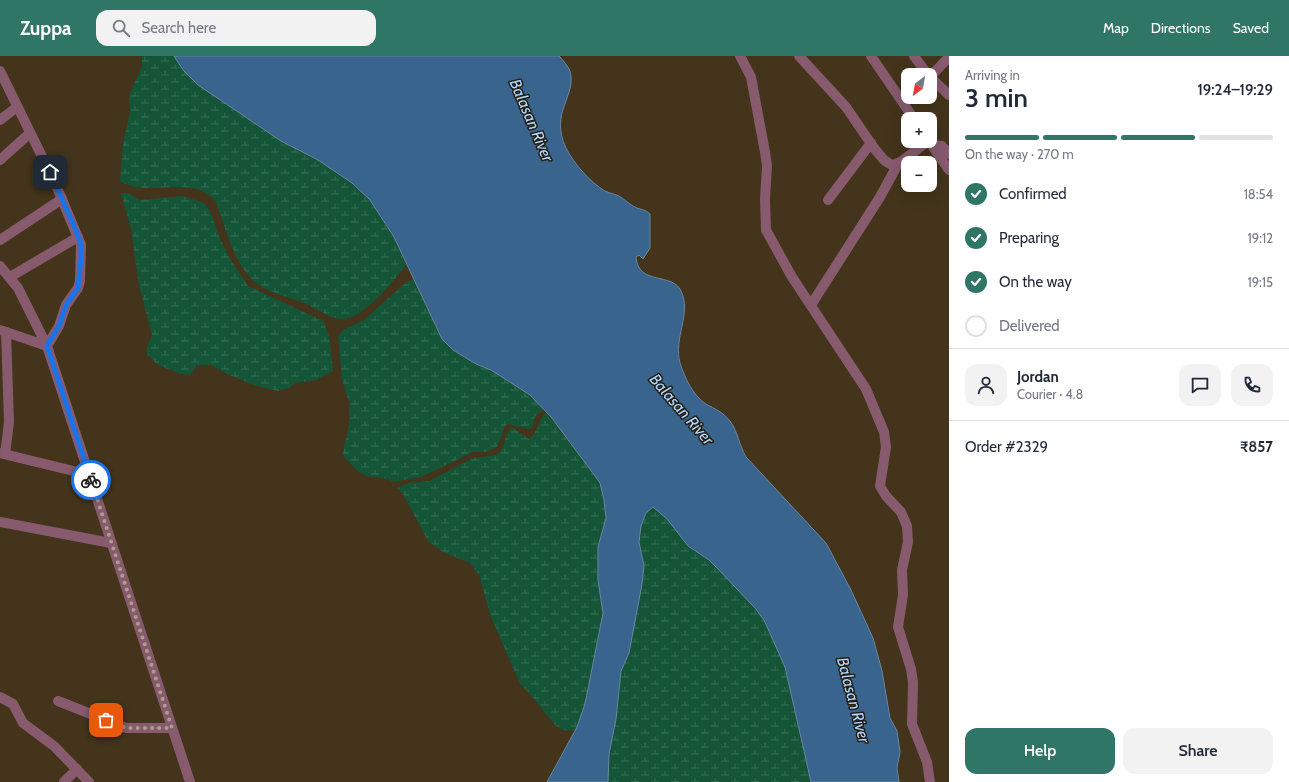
<!DOCTYPE html>
<html lang="en">
<head>
<meta charset="utf-8">
<style>
	body { margin:0; font-family:Cabin,sans-serif; background:#f2f2f3; color:#1f2937; height:100vh; display:flex; flex-direction:column; font-size:15px; white-space:nowrap }
	* { box-sizing:border-box; margin:0 }
	p { font-size:13px; color:#747a83 }
	.icon { flex:none; width:22px; height:22px; fill:none; stroke:currentColor; stroke-width:2; stroke-linecap:round; stroke-linejoin:round }
	.map { position:relative; flex:1; overflow:hidden }
	.side { display:flex; flex-direction:column; background:#fff; width:340px }
	.side>* { flex:none }
	.needle { width:26px; rotate:211deg }
	.fabs { position:absolute; left:901px; top:12px; display:grid; gap:8px }
	.fabs a { display:grid; place-items:center; width:36px; height:36px; border-radius:8px; background:#fff; box-shadow:0 4px 16px #0002; font-size:20px }
	.pin { position:absolute; display:grid; place-items:center; width:34px; height:34px; color:#fff; margin:-17px; border-radius:8px; box-shadow:0 2px 6px #0006 }
	.courier { position:absolute; display:grid; place-items:center; width:40px; height:40px; margin:-20px; border:3px solid #1a73e8; border-radius:50%; background:#fff; color:#222; box-shadow:0 1px 5px #0007 }
	.overview em { font-style:normal; font-weight:600 }
	.overview div { display:flex; flex-direction:column-reverse }
	.overview { display:flex; align-items:center; justify-content:space-between; height:68px; padding:0 16px }
	h1 { font-size:26px; font-weight:600; line-height:30px }
	.bar { display:grid; grid-template-columns:repeat(4,1fr); gap:6px 4px; align-content:center; height:48px; padding:0 16px }
	.bar i { height:5px; border-radius:3px; background:#e0e1e3 }
	.bar .active { background:#307666 }
	.bar p { grid-column:span 4 }
	.line { display:flex; align-items:center; gap:10px; padding:0 16px; border-top:1px solid #e0e1e3 }
	.line div { flex:1 }
	.round { display:grid; place-items:center; flex:none; width:42px; height:42px; border-radius:12px; background:#f2f2f3 }
	ol { padding:0 16px; list-style:none }
	li { display:flex; align-items:center; gap:12px; height:44px }
	li p { margin-inline-start:auto }
	li .icon { padding:4px; border-radius:50%; background:#307666; color:#fff; stroke-width:4 }
	li:last-child { color:#747a83 }
	li i { width:22px; height:22px; border:2px solid #e0e1e3; border-radius:50% }
	.primary-button { display:flex; gap:8px; margin-top:auto; padding:8px 16px }
	.primary-button a { flex:1; height:46px; border-radius:12px; background:#307666; color:#fff; font-size:16px; font-weight:600; line-height:46px; text-align:center }
	.primary-button a+a { background:#f2f2f3; color:#1f2937 }
	header { display:flex; align-items:center; gap:24px; box-sizing:border-box; height:56px; padding:0 20px; background:#307666; color:#fff }
	header strong { font-size:19px }
	nav { display:flex; gap:22px; margin-inline-start:auto; font-size:14px }
	.search { width:280px; height:36px; background:#f2f2f3; display:flex; align-items:center; gap:10px; box-sizing:border-box; padding:0 14px; border-radius:12px; color:#747a83; font-size:15px }
	main { display:flex; flex:1; min-height:0 }
	.map>svg:first-child { display:block }
	.wetland { fill:url(#wetland-marsh) }
	.water { fill:#38648e; stroke:#6b86a0 }
	.lines { fill:none; stroke-linecap:round; stroke-linejoin:round }
	.minor { stroke:#875a6e; stroke-width:10 }
	.done { stroke:#aa9e8c; stroke-width:4; stroke-dasharray:0 7.2 }
	.route { stroke:#1a73e8; stroke-width:5 }
	.labels { text-anchor:middle; stroke-width:3; stroke-linejoin:round; paint-order:stroke }
	.water-label { font-size:16px; font-style:italic; fill:#b0d7fe; stroke:#241d12 }
</style>
</head>
<body>
<header>
<strong>Zuppa</strong>
<div class="search"><svg class="icon" aria-label="search" viewBox="0 0 24 24"><circle cx="10" cy="10" r="6"/><path d="M15 15l6 6"/></svg>Search here</div>
<nav><a>Map</a><a>Directions</a><a>Saved</a></nav>
</header>
<main>
<div class="map">
<svg width="949" height="726" viewBox="0 0 949 726">
	<defs>
		<pattern id="wetland-marsh" width="20" height="14" patternUnits="userSpaceOnUse"><rect width="20" height="14" fill="#145538"/><path d="M1 5h8M5 5V1M11 12h8M15 12V8" fill="none" stroke="#366d53"/></pattern>
	</defs>
	<rect width="100%" height="100%" fill="#43341b"/>
	<!-- wetland -->
	<g class="wetland">
		<path d="M142 0H174L183 14 198 29 281 85 318 104 352 127 370 144 382 163 394 181 406 209C395 224 361 266 340 263 329 262 311 249 299 245 281 239 259 234 248 219 230 198 226 169 215 144 211 141 205 136 200 134 174 125 145 140 120 125L123 87 130 56 129 40 142 10Z"/>
		<polygon points="121,137 128,137 139,144 183,140 204,147 210,155 220,183 232,206 248,230 323,265 329,279 333,315 316,324 295,327 289,332 278,335 254,329 227,318 211,309 197,309 190,319 181,318 158,309 147,298 147,292 152,279 139,229 131,173"/>
		<polygon points="413,223 442,283 453,294 476,308 491,314 530,339 544,353 535,360 532,372 529,373 508,368 505,370 497,391 486,396 473,396 421,421 392,426 389,423 367,420 359,416 344,401 343,396 349,369 349,347 342,323 338,281 343,274 364,264 403,229"/>
		<path d="M546 356 600 427 604 444 606 462 598 491V524L603 557 585 648 577 671 573 675 563 674 555 669 530 638 520 628 491 561 479 519 470 507 443 496 428 485 403 438 397 432 409 427 429 425 473 402 496 399 503 392 506 380 511 372H513L529 383C538 377 538 364 546 356Z"/>
		<polygon points="653,451 667,463 688,490 709,504 717,512 755,552 764,564 785,611 811,726 608,726 609,698 616,663 621,615 629,597 644,510 639,486 641,470 646,457"/>
	</g>
	<!-- water -->
	<path class="water" d="M174 0H559C563 4 568 10 570 15 577 41 549 56 566 92 574 108 590 126 605 135 611 138 617 138 622 142 626 145 632 150 637 152 643 154 646 154 650 158V192L643 203 639 199 636 201C638 230 673 216 681 235 692 257 673 283 680 307 684 320 693 340 706 348 715 353 723 356 730 365 738 376 739 389 746 401L826 487 851 534 873 582 882 615 890 662 897 675 900 696 897 712 899 726H811L785 611 764 564 755 552 717 512 709 504 688 490 667 463 653 451 646 457 641 470 639 486 644 510 642 528 629 597 621 615 616 663 609 698 608 726H547L577 671 585 648 603 557 598 524V491L606 462 604 444 600 427 589 412 551 361 530 339 491 314 476 308 453 294 442 283 394 181 370 144 352 127 318 104 281 85 198 29 183 14Z"/>
	<g class="lines">
		<!-- minor -->
		<g class="minor">
			<polyline points="740,0 751,21 765,96 767,110 765,143 766,174 792,221 866,333 884,376 886,391 880,430 886,440 901,456 907,470 908,486 902,514 903,539 898,571 911,613 913,626 912,668 927,706 930,726"/>
			<polyline points="799,0 846,51 874,92 884,104 890,108 893,109 902,105 928,85"/>
			<polyline points="871,0 914,63"/>
			<polyline points="914,0 928,19"/>
			<polyline points="0,15 56,129 81,189 80,225 78,232 66,249 59,270 47,290 0,274"/>
			<polyline points="930,21 949,1"/>
			<polyline points="930,21 949,39"/>
			<polyline points="0,64 17,51"/>
			<polyline points="929,85 949,114"/>
			<polyline points="932,89 942,90 949,98"/>
			<polyline points="0,104 30,77"/>
			<polyline points="828,144 871,87"/>
			<polyline points="0,184 62,143"/>
			<polyline points="0,210 18,232 47,290 190,726"/>
			<polyline points="10,221 78,181"/>
			<polyline points="811,249 880,141 898,108"/>
			<polyline points="0,397 90,419"/>
			<polyline points="5,398 9,366 6,276"/>
			<polyline points="0,466 111,487"/>
			<polyline points="0,641 13,648 23,667 54,690 89,726"/>
			<polyline points="58,645 126,672 172,672"/>
			<polyline points="64,726 77,713"/>
		</g>
	</g>
	<g class="lines">
		<!-- done -->
		<polyline class="done" points="91,424 172,672 126,672 106,664"/>
		<!-- route -->
		<polyline class="route" points="50,116 77,177 81,189 81,202 78,232 66,249 59,270 47,290 91,424"/>
	</g>
	<g class="labels">
		<!-- water labels -->
		<g class="water-label">
			<text transform="translate(532 64) rotate(67)" y="6">Balasan River</text>
			<text transform="translate(682 353) rotate(49)" y="6">Balasan River</text>
			<text transform="translate(854 644) rotate(75)" y="6">Balasan River</text>
		</g>
	</g>
</svg>
<div class="fabs">
<a><svg class="needle" viewBox="-14 -14 28 28"><path d="M0-13l5 13h-10z" fill="#e53935"/><path d="M0 13l5-13h-10z" fill="#747a83"/></svg></a>
<a>+</a>
<a>−</a>
</div>
<div class="pin" style="left:106px;top:664px;background:#ea580c"><svg class="icon" aria-label="bag" viewBox="0 0 24 24"><path d="M5 8h14l-1 12H6zM9 8a3 3 0 0 1 6 0"/></svg></div>
<div class="pin" style="left:50px;top:116px;background:#1f2937"><svg class="icon" aria-label="home" viewBox="0 0 24 24"><path d="M3 11l9-7 9 7M6 9v11h12V9"/></svg></div>
<div class="courier" style="left:91px;top:424px"><svg class="icon" aria-label="bike" viewBox="0 0 24 24"><circle cx="6" cy="16" r="4"/><circle cx="18" cy="16" r="4"/><path d="M6 16l4-8h5l3 8M10 8l3 8H6M13 5h3"/></svg></div>
</div>
<section class="side">
<div class="overview"><div><h1>3 min</h1><p>Arriving in</p></div><em>19:24–19:29</em></div>
<div class="bar"><i class="active"></i><i class="active"></i><i class="active"></i><i></i><p>On the way · 270 m</p></div>
<ol>
<li><svg class="icon" aria-label="check" viewBox="0 0 24 24"><path d="M5 12l5 5 9-10"/></svg>Confirmed<p>18:54</p></li>
<li><svg class="icon" aria-label="check" viewBox="0 0 24 24"><path d="M5 12l5 5 9-10"/></svg>Preparing<p>19:12</p></li>
<li><svg class="icon" aria-label="check" viewBox="0 0 24 24"><path d="M5 12l5 5 9-10"/></svg>On the way<p>19:15</p></li>
<li><i></i>Delivered</li>
</ol>
<div class="line" style="height:72px"><a class="round"><svg class="icon" aria-label="person" viewBox="0 0 24 24"><circle cx="12" cy="8" r="4"/><path d="M4 21q1-7 8-7t8 7"/></svg></a><div><b>Jordan</b><p>Courier · 4.8</p></div><a class="round"><svg class="icon" aria-label="chat" viewBox="0 0 24 24"><path d="M4 5h16v11H9l-5 4z"/></svg></a><a class="round"><svg class="icon" aria-label="phone" viewBox="0 0 24 24"><path d="M5 4h4l2 5-3 2q2 4 5 5l2-3 5 2v4C11 20 4 13 5 4z"/></svg></a></div>
<div class="line" style="height:52px"><div>Order #2329</div><b>₹857</b></div>
<div class="primary-button"><a>Help</a><a>Share</a></div>
</section>
</main>
</body>
</html>
